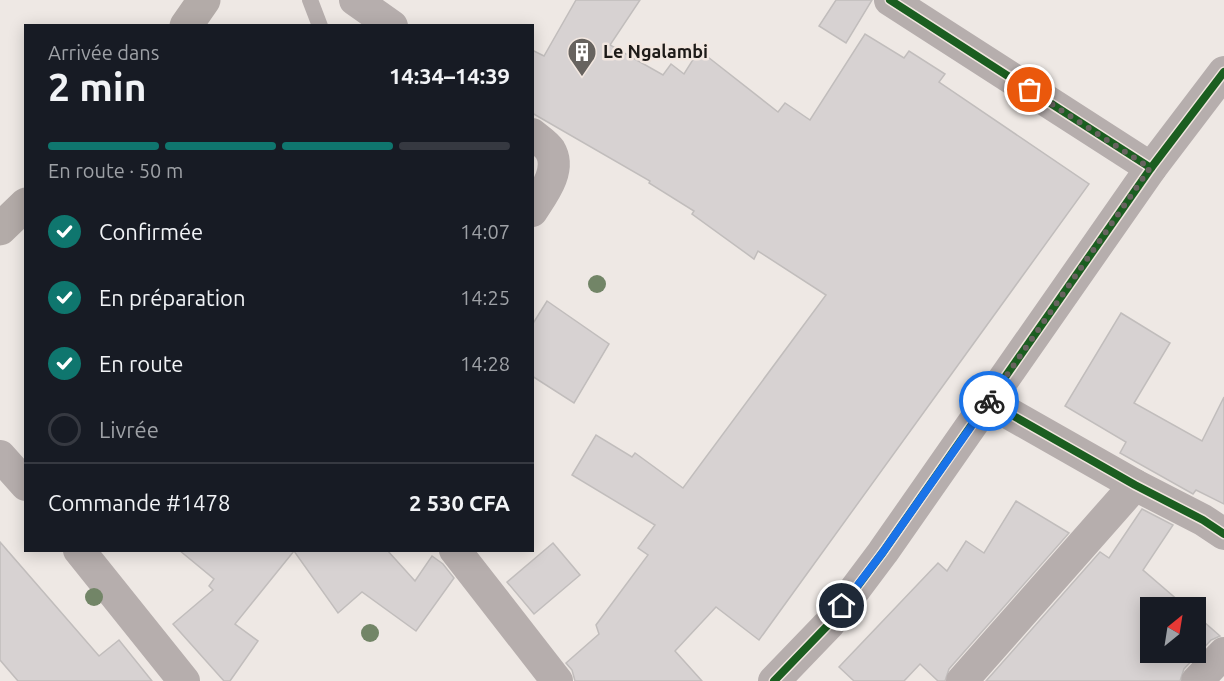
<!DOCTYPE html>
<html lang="fr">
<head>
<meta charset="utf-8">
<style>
	body { margin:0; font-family:Ubuntu,sans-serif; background:#242831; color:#f1f3f6; height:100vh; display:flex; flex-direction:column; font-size:22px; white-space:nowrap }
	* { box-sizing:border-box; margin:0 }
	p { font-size:20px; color:#9ea1a6 }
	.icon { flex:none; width:33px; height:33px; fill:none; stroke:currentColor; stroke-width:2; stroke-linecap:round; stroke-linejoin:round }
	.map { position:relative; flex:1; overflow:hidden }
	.sheet { position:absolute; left:24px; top:24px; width:510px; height:528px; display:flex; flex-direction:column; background:#171b24; border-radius:0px; box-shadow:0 3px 15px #0003 }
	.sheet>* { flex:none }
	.needle { width:39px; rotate:30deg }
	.fabs { position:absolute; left:1140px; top:597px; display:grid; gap:12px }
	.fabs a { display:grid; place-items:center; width:66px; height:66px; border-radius:0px; background:#171b24; box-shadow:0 3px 15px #0003; font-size:30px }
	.pin { position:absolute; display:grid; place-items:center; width:51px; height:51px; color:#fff; margin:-26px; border:3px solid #fff; border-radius:50%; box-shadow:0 2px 6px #0007 }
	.courier { position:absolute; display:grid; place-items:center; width:60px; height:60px; margin:-30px; border:4px solid #1a73e8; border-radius:50%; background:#fff; color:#222; box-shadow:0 2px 8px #0007 }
	.overview em { font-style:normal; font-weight:600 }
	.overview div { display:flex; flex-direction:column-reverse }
	.overview { display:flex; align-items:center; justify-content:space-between; height:102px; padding:0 24px }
	h1 { font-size:39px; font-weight:600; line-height:45px }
	.bar { display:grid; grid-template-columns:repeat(4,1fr); gap:9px 6px; align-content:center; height:72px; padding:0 24px }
	.bar i { height:8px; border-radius:4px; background:#363941 }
	.bar .current { background:#0f766e }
	.bar p { grid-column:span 4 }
	.line { display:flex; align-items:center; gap:15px; padding:0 24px; border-top:2px solid #363941 }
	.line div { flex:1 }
	ol { padding:0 24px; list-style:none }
	li { display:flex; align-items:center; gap:18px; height:66px }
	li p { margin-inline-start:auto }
	li .icon { padding:6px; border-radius:50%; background:#0f766e; color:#fff; stroke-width:4 }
	li:last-child { color:#9ea1a6 }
	li i { width:33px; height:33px; border:3px solid #363941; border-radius:50% }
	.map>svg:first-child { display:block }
	.building { fill:#d7d2d2; stroke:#c1bdbc; stroke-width:1.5 }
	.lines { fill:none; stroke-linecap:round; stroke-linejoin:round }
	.lane { stroke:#b6aead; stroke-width:16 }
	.street { stroke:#b6aead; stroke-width:32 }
	.highway { stroke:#b3aba8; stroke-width:33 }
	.cycleway-casing { stroke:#f2e7e0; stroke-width:11 }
	.cycleway { stroke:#1b5e20; stroke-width:8 }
	.tree { fill:#728567 }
	.done { stroke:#67635f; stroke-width:6; stroke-dasharray:0 10.8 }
	.route { stroke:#1a73e8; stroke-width:8 }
	.labels { text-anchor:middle; stroke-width:5; stroke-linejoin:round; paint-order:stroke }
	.poi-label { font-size:18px; font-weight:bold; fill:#1e1b18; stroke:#f2e7e0; text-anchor:start }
</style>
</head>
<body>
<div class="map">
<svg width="1224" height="681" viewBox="0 0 1224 681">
	<rect width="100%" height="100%" fill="#eee8e4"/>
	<!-- building -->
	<g class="building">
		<polygon points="576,0 640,0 610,45 663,75 671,64 684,74 699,50 778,112 785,103 810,120 865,34 904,58 909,51 945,74 939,82 1089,184 759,640 716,607 675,651 702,681 575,681 572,670 566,663 599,634 596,625 648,555 638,548 655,525 572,475 596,435 632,457 635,453 683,488 826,295 758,251 754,259 692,214 694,211 649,183 650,181 532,113 532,50 544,56"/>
		<polygon points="836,0 872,0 846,43 819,26"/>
		<polygon points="547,301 609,344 574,403 532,376 532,325"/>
		<polygon points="1121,313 1170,343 1134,403 1202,441 1224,397 1224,504 1196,490 1193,494 1120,453 1126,442 1065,406"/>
		<polygon points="1016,501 1069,533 949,669 945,681 938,681 920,664 904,681 854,681 839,667 938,563 947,571 966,541 984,553"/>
		<polygon points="1142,509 1173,525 1143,570 1187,608 1150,608 1150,652 1196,652 1196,615 1220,636 1211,640 1184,669 1180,681 986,681 1100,552 1109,558"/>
		<polygon points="0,542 99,656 119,640 152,681 18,681 0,660"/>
		<polygon points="553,543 580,575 534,614 507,582"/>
		<polygon points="179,550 387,550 415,581 432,556 443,564 454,578 416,631 362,592 338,613 294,551 235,624 258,641 230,681 224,681 173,624 213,590 209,586 214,579"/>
	</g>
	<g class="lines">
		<!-- lane -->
		<polyline class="lane" points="310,0 320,26"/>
		<!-- street -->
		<g class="street">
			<polyline points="355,0 392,26"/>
			<polyline points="890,0 1151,168"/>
			<path d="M532 134C538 139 546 144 550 150 562 170 543 194 532 211"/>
			<polyline points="989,402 1135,485 1203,520 1224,534"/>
			<polyline points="0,456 26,485"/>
			<polyline points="79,550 184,681"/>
			<polyline points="455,550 557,681"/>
			<polyline points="774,681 829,624 883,552 1151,168 1224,72"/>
			<polyline points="962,681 1135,485"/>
			<polyline points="1197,681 1224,653"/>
		</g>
		<!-- highway -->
		<g class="highway">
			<polyline points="186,26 204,0"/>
			<polyline points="0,229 26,204"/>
		</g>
		<!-- cycleway casing -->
		<g class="cycleway-casing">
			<g id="cycleway">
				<polyline points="890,0 1151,168"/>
				<polyline points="989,402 1135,485 1203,520 1224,534"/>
				<polyline points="774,681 829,624 883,552 1151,168 1224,72"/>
			</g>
		</g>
		<!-- cycleway -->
		<use href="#cycleway" class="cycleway"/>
	</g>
	<!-- trees -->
	<g class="tree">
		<circle cx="597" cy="284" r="9"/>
		<circle cx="94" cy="597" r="9"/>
		<circle cx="370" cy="633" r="9"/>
	</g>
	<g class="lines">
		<!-- done -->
		<polyline class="done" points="989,401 1150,168 1030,90"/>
		<!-- route -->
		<polyline class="route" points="842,606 883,552 989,401"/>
	</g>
	<!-- icons -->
	<defs>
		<g id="building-pin" transform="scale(1.5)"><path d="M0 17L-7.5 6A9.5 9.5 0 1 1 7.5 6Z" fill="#67635f" stroke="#f2e7e0"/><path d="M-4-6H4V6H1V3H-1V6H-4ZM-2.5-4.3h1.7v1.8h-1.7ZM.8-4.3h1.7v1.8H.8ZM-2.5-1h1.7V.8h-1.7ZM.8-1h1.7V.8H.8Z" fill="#fff"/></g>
	</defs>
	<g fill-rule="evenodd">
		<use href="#building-pin" x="582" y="52"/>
	</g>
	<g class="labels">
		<!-- poi labels -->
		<g class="poi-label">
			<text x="603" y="58">Le Ngalambi</text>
		</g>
	</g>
</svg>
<div class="fabs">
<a><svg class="needle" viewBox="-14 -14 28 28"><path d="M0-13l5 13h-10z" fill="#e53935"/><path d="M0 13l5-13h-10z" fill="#9ea1a6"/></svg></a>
</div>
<div class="pin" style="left:1030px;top:90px;background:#ea580c"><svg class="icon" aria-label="bag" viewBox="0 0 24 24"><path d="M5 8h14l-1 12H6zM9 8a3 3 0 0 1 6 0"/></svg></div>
<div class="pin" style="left:842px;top:606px;background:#1f2937"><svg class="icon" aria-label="home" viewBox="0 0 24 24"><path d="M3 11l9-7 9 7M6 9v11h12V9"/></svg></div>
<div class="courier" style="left:989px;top:401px"><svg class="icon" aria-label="bike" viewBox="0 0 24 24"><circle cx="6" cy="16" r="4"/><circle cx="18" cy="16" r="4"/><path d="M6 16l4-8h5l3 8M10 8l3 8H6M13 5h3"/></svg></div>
<section class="sheet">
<div class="overview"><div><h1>2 min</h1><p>Arrivée dans</p></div><em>14:34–14:39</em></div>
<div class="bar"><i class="current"></i><i class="current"></i><i class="current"></i><i></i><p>En route · 50 m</p></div>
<ol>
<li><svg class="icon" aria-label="check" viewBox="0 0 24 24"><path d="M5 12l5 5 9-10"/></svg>Confirmée<p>14:07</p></li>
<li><svg class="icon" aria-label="check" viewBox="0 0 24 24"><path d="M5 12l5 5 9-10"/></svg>En préparation<p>14:25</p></li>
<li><svg class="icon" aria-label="check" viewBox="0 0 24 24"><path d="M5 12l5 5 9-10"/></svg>En route<p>14:28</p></li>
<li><i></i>Livrée</li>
</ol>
<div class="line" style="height:78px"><div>Commande #1478</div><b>2 530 CFA</b></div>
</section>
</div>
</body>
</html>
